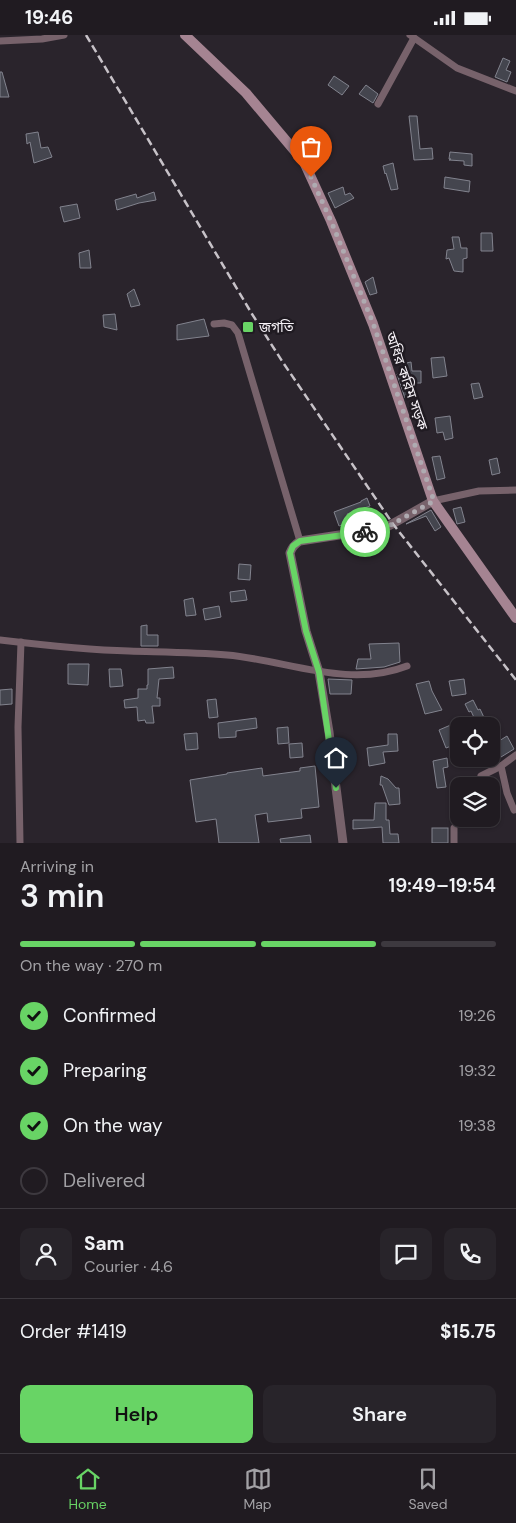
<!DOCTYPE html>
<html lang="en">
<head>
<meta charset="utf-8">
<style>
	body { margin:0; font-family:"DM Sans","Noto Sans Bengali",sans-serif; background:#28242a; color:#f1f3f6; height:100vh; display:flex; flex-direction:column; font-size:19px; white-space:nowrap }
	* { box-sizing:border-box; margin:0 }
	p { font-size:16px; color:#a2a1a5 }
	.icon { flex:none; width:28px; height:28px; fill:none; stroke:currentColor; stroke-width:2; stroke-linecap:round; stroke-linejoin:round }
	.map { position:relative; height:808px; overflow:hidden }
	.details { display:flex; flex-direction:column; background:#201b21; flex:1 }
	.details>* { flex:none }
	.controls { position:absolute; left:450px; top:682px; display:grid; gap:10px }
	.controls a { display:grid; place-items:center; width:50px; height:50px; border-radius:10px; background:#201b21; box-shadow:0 1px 4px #0004,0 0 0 1px #3d393f; font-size:25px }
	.pin { position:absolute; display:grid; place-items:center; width:42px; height:42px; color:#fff; margin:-51px -21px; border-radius:50% 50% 50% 0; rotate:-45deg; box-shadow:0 0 5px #0007 }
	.pin .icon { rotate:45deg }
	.courier { position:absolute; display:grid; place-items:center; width:50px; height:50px; margin:-25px; border:4px solid #68d465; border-radius:50%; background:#fff; color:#222; box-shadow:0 1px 6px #0007 }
	.head em { font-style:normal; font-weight:600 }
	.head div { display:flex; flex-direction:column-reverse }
	.head { display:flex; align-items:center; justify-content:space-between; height:85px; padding:0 20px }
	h1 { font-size:32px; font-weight:600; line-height:38px }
	.bar { display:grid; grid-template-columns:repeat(4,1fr); gap:8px 5px; align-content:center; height:60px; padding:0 20px }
	.bar i { height:6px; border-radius:4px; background:#3d393f }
	.bar .current { background:#68d465 }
	.bar p { grid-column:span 4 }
	.line { display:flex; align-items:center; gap:12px; padding:0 20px; border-top:1px solid #3d393f }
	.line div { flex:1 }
	.round { display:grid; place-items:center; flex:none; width:52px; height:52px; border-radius:10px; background:#28242a }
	ol { padding:0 20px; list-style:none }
	li { display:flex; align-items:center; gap:15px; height:55px }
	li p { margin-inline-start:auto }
	li .icon { padding:5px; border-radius:50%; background:#68d465; color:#111; stroke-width:4 }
	li:last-child { color:#a2a1a5 }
	li i { width:28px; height:28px; border:2px solid #3d393f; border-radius:50% }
	.action { display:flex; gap:10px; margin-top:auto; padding:10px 20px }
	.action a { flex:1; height:58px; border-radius:10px; background:#68d465; color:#111; font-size:20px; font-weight:600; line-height:58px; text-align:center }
	.action a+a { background:#28242a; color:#f1f3f6 }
	.status { display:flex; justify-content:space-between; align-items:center; height:35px; padding:0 25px; background:#201b21; direction:ltr }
	.status svg { height:14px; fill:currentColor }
	.tabs { display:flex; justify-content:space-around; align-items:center; height:70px; border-top:1px solid #3d393f; background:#201b21; font-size:14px; color:#a2a1a5 }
	.tabs a { display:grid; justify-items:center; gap:2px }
	.tabs .current { color:#68d465 }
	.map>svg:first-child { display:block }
	.building { fill:#44454e; stroke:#82838e }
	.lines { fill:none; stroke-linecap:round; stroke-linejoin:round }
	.minor { stroke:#77626b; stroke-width:7 }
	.tertiary { stroke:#77626b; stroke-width:9 }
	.secondary { stroke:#a58492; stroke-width:10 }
	.rail { stroke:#c7c2c8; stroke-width:2.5; stroke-dasharray:8 4; stroke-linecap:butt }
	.done { stroke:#afabb1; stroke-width:5; stroke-dasharray:0 9 }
	.route { stroke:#68d465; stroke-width:6 }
	.poi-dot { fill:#68d465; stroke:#201b22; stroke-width:2 }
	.labels { text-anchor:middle; stroke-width:5; stroke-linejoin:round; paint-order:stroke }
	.poi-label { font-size:14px; fill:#f7f3f8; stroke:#201b22; text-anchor:start }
	.street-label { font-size:14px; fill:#f7f3f8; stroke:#201b22 }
</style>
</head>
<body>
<div class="status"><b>19:46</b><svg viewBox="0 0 49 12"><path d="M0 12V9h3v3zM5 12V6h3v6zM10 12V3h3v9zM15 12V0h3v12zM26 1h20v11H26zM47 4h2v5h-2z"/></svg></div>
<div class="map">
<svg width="516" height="808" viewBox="0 0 516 808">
	<rect width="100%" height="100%" fill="#2a242c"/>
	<!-- building -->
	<g class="building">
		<polygon points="503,23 510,26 506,35 511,37 507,47 495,42"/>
		<polygon points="0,37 2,37 9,62 0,62"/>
		<polygon points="334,41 349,51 342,60 328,50"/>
		<polygon points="366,50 378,59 373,68 359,59"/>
		<polygon points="409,81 417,81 420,114 432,113 433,124 414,125"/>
		<polygon points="38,97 41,113 48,112 52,122 34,128 30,107 27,109 26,99"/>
		<polygon points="450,117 472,119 472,131 464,130 464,126 449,125 451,124 449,124"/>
		<polygon points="393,128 398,154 391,155 386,138 385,139 383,131"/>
		<polygon points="445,142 470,146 469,157 444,153"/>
		<polygon points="343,152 345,160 350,158 354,163 335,173 328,158"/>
		<polygon points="154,157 156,165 139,168 117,175 115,165 136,159 137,163"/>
		<polygon points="77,169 80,183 64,187 60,172"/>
		<polygon points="481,198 492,198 493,216 481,216"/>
		<polygon points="452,202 459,202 461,213 467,213 467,223 463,224 463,237 454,236 449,223 446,224 447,215 454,214"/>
		<polygon points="89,215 91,233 80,233 79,218"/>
		<polygon points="373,242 377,258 370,260 365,247"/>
		<polygon points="134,254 140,270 131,272 127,259"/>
		<polygon points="115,279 117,295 104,292 103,280"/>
		<polygon points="204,284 209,301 177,305 177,290"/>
		<polygon points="444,322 447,341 433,343 431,323"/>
		<polygon points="411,327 412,336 421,336 421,348 407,348 412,361 405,363 397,339 404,336 402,329"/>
		<polygon points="479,348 483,362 474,364 471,349"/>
		<polygon points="450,381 453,403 445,405 443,397 437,398 435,383"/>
		<polygon points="440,421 445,443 437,445 432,422"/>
		<polygon points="497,423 500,438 492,440 489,425"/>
		<polygon points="367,463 370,471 347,479 350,487 339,491 334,477 361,467 361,466"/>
		<polygon points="461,472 465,487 457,489 453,474"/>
		<polygon points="431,475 441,492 435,496 426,481 406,489"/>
		<polygon points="239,529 251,530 250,545 238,544"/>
		<polygon points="245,555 247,565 231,567 230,557"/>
		<polygon points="193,563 196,580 186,581 184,565"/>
		<polygon points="219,571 221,582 205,585 203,574"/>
		<polygon points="147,590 147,600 158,600 158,611 141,611 141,591"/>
		<polygon points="399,608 400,627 384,632 356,634 358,624 371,624 369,609"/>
		<polygon points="68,629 89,629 88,650 68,649"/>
		<polygon points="173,632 174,643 159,644 157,663 160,663 160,671 152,671 154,688 146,688 145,685 138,686 137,672 125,673 124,665 138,663 138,654 147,654 147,650 148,650 148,634"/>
		<polygon points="109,634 121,634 123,651 110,652"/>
		<polygon points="328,644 352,645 351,659 330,659"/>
		<polygon points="464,644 466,659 452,661 449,646"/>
		<polygon points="429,646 432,656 442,675 425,679 416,649"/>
		<polygon points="12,654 12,669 0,670 0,655"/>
		<polygon points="216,664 218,682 209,683 207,665"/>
		<polygon points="473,665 478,675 480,674 488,691 478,691 471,676 469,677 465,669"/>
		<polygon points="256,683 257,693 236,696 236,702 219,703 218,688"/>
		<polygon points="453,689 459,708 446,713 439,695"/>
		<polygon points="491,691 499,706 507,701 514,714 501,722 491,704"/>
		<polygon points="288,692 289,708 278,709 277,693"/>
		<polygon points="197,698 198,714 186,715 184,699"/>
		<polygon points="388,699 397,699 398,716 383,717 385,728 369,731 367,713 388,710"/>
		<polygon points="302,708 303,722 290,723 289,709"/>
		<polygon points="447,723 448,732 443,733 446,752 437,753 433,726"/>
		<polygon points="315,731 319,772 301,774 302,783 268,787 267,778 255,780 259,808 219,808 216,784 196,787 190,745 227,739 227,738 262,733 263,741 300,736 300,733"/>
		<polygon points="381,741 388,744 396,753 399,753 400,769 389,770 382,750 380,750"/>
		<polygon points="375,768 386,768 386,785 389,785 390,799 398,799 399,808 383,808 382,792 353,794 353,785 374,785"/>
		<rect x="432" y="793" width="16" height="15"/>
		<polygon points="310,800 311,808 281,808 280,804"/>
	</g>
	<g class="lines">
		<!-- minor -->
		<g class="minor">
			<polyline points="410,0 457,33 516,56"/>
			<polyline points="0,6 42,4 64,0"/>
			<polyline points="378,69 414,3"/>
			<polyline points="214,289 224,288 232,290 238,298 300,506"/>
			<polyline points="433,466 479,456 516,455"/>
			<path d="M0 605C42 610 86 615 129 616 161 617 195 617 227 620 286 625 348 654 407 631"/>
			<polyline points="501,731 507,758 514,775"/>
			<polyline points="481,741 501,731 516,720"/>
			<polyline points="454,793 454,808"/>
			<polyline points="20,808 18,692 21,607"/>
		</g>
		<!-- tertiary -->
		<path class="tertiary" d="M343 808 329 697 319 637 306 596 290 518C292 512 295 509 300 506L385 493 433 466"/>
		<!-- secondary -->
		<polyline class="secondary" points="185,0 246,58 304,127 331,186 373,289 433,466 516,583"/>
		<!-- rail -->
		<polyline class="rail" points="86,0 252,279 282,326 393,489 516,645"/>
	</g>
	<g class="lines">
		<!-- done -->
		<polyline class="done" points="311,142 331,186 373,288 434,466 385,493 365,497"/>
		<!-- route -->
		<polyline class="route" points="336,753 319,637 306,596 290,518 293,511 300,506 365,497"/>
	</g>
	<!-- markers -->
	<rect class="poi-dot" x="242" y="286" width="12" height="12" rx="2.5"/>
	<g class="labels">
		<!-- poi labels -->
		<g class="poi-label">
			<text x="259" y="297">জগতি</text>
		</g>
		<!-- street labels -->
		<g class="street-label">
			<text transform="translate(407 346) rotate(71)" y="5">অধির করিম সড়ক</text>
		</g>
	</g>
</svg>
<div class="controls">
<a><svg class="icon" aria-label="locate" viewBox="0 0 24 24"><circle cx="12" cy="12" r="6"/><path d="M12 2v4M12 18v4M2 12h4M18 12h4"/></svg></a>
<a><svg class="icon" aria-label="layers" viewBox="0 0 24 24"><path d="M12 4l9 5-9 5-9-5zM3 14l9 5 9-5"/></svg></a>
</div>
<div class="pin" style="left:311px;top:142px;background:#ea580c"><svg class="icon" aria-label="bag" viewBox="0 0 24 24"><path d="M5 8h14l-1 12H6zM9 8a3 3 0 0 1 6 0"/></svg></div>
<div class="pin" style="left:336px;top:753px;background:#1f2937"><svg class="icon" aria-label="home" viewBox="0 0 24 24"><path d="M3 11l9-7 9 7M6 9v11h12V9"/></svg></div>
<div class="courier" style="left:365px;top:497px"><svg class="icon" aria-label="bike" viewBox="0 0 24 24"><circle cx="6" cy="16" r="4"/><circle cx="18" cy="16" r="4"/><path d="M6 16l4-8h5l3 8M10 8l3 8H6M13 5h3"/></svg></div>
</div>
<section class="details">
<div class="head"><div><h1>3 min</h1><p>Arriving in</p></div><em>19:49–19:54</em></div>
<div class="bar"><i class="current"></i><i class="current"></i><i class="current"></i><i></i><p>On the way · 270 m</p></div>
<ol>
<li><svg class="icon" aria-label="check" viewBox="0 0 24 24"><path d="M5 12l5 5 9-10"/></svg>Confirmed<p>19:26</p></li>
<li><svg class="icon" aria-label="check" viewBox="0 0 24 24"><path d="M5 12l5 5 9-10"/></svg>Preparing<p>19:32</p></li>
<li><svg class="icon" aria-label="check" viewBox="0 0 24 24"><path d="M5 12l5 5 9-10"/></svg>On the way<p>19:38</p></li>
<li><i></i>Delivered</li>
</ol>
<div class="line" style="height:90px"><a class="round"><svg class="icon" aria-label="person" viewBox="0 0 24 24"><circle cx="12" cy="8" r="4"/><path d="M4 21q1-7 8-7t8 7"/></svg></a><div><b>Sam</b><p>Courier · 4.6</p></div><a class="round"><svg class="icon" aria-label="chat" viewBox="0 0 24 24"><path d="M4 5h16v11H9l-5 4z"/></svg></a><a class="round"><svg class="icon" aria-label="phone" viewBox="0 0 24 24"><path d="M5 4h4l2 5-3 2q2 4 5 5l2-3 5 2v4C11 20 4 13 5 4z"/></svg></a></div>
<div class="line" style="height:65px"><div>Order #1419</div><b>$15.75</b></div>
<div class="action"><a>Help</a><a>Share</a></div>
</section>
<nav class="tabs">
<a class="current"><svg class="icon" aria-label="home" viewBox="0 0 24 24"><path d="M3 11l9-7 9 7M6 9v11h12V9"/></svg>Home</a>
<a><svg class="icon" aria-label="map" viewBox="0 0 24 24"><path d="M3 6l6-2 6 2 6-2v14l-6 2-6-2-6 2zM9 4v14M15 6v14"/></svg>Map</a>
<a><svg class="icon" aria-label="saved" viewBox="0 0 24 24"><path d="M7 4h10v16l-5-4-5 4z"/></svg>Saved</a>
</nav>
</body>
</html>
